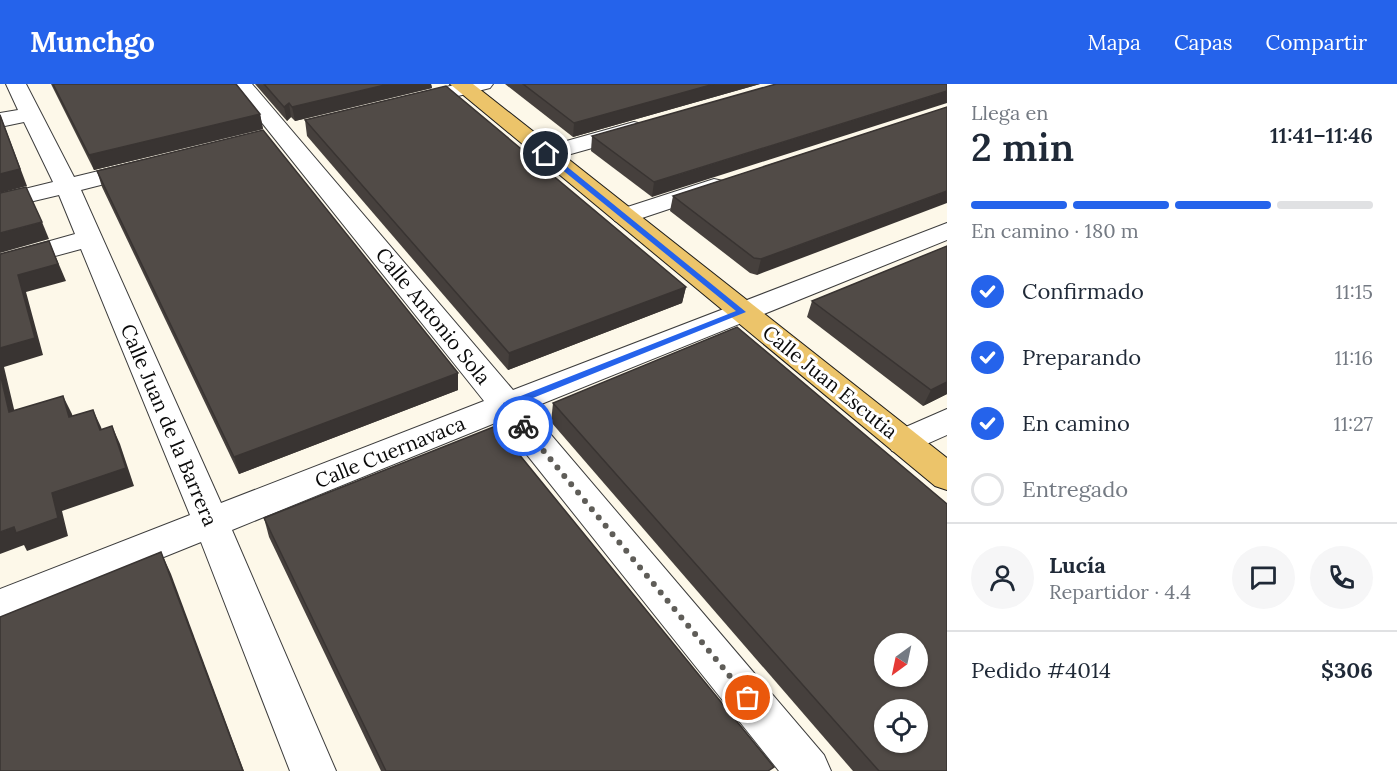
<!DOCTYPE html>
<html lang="es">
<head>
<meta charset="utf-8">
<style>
	body { margin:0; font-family:Lora,serif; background:#f6f6f7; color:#1f2937; height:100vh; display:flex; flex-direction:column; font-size:22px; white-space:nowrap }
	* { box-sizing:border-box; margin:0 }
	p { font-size:20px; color:#747a83 }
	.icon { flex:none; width:33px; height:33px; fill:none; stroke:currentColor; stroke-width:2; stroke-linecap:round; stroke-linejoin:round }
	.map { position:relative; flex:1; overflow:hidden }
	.side { display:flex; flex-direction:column; background:#fff; width:450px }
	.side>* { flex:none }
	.needle { width:39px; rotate:213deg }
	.controls { position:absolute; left:874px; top:549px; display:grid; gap:12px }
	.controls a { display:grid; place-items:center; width:54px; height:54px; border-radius:50%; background:#fff; box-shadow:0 2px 4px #0004; font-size:30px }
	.pin { position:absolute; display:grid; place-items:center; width:51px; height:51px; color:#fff; margin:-26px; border:3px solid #fff; border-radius:50%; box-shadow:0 2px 6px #0007 }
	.courier { position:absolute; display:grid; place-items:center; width:60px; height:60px; margin:-30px; border:4px solid #2563eb; border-radius:50%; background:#fff; color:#222; box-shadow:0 2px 8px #0007 }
	.summary em { font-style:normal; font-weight:600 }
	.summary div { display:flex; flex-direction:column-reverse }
	.summary { display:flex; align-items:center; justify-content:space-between; height:102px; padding:0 24px }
	h1 { font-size:39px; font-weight:600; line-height:45px }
	.bar { display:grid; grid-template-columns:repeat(4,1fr); gap:9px 6px; align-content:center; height:72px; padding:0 24px }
	.bar i { height:8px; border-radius:4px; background:#e0e1e3 }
	.bar .current { background:#2563eb }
	.bar p { grid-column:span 4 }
	.line { display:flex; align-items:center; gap:15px; padding:0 24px; border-top:2px solid #e0e1e3 }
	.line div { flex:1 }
	.round { display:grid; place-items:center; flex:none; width:63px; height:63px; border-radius:32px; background:#f6f6f7 }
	ol { padding:0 24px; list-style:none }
	li { display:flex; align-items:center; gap:18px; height:66px }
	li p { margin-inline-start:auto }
	li .icon { padding:6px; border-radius:50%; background:#2563eb; color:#fff; stroke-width:4 }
	li:last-child { color:#747a83 }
	li i { width:33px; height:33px; border:3px solid #e0e1e3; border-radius:50% }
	header { display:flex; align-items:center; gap:36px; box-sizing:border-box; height:84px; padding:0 30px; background:#2563eb; color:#fff }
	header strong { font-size:28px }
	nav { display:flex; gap:33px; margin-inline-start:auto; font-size:21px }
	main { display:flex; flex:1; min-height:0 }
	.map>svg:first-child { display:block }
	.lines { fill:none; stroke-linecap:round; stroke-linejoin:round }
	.minor-casing { stroke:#3d3d3d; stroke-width:2 }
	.major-casing { stroke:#1b1b1b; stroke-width:2 }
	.minor { fill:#fff; fill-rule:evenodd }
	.major { fill:#ecc46a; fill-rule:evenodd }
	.wall { fill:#46403d }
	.shaded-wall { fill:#393432 }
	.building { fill:#514b47; stroke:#393432; stroke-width:1.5; fill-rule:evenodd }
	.route { fill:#2563eb }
	.done { stroke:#5f5d58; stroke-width:6; stroke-dasharray:0 10.8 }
	.labels { text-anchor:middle; stroke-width:6; stroke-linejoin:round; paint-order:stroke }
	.street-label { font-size:20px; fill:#0a0a0a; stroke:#fff }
</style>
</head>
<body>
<header>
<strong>Munchgo</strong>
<nav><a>Mapa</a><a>Capas</a><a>Compartir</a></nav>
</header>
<main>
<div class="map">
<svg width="947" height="687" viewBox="0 0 947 687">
	<rect width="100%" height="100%" fill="#fdf8e9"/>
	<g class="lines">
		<!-- minor casing -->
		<g class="minor-casing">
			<g id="minor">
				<polygon points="6,0 26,0 74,93 144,76 152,78 156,83 152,88 81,106 221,419 484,317 231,0 252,0 513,306 947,139 947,156 529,325 824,671 831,687 779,687 500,337 232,446 336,687 290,687 201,458 0,539 0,505 190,431 81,165 0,187 0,171 75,150 59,111 0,125 0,111 53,98 24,38 0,43 0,29 18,26"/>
				<polygon points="458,0 493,0 490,4 410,24 403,22 399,18 403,14"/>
				<polygon points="634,38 642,40 645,45 642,50 546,77 538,75 535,70 538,65"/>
				<polygon points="714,95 723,97 726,102 723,107 624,140 615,137 611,132 615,127"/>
				<polygon points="947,325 947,351 904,370 892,367 887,358 892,349"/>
			</g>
		</g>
		<!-- major casing -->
		<g class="major-casing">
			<polygon id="major" points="450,0 473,0 947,374 947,406 935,402"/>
		</g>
		<!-- minor -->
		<use href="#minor" class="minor"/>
		<!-- major -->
		<use href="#major" class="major"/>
	</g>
	<!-- wall -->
	<g class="wall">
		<polygon points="51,0 236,0 260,30 263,45 94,86"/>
		<polygon points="255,0 431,0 432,4 295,37 291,33 287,37"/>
		<polygon points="505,0 760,0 573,53"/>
		<polygon points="776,0 652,113 591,67 592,52"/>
		<polygon points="947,23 757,191 750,189 670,127 673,112"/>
		<polygon points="305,36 686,203 682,219 508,286 307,52"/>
		<polygon points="97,87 458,289 458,306 239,390 102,103"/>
		<polygon points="947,162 947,310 923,322 807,233 812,217"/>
		<polygon points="553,319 947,687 853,687 551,338"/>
		<polygon points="264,434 768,687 381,687 269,453"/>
	</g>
	<!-- shaded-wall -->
	<g class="shaded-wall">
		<polygon points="389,0 431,0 432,4 295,37 292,23"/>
		<polygon points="714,0 760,0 573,53 574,39"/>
		<polygon points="947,7 947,19 652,113 654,98"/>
		<polygon points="289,19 291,33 287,37 284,23"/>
		<polygon points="0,30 27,102 0,109"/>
		<polygon points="260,30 263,45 94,86 89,71"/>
		<polygon points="947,107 947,119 757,191 761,175"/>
		<polygon points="42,138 49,155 0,169 0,149"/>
		<polygon points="49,157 66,197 26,208 43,271 4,283 19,346 9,328 0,289 0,264 18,191"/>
		<polygon points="686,203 682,219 508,286 509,269"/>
		<polygon points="458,289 458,306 239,390 234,373"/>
		<polygon points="947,298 947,310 923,322 931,306"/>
		<polygon points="63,312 72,330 77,351 69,333"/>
		<polygon points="93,326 101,343 108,364 100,346"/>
		<polygon points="112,342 120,360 134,402 62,427 68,452 27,467 24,461 0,470 0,448 14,443 52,409"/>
		<polygon points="161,468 171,490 244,687 243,687"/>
	</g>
	<!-- building -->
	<g class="building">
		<polygon points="53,0 236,0 260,30 89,71"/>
		<polygon points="264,0 389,0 292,23 289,19 284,23"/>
		<polygon points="523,0 714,0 574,39"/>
		<polygon points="776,0 947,0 947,7 654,98 592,52"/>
		<polygon points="446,2 686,203 509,269 305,36"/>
		<polygon points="947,23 947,107 761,175 754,174 673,112"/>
		<polygon points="0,31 20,85 0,90"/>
		<polygon points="263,46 458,289 234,373 97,87"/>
		<polygon points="26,103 42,138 0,149 0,109"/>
		<polygon points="49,157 58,180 18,191 35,254 0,264 0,170"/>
		<polygon points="947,162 947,298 931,306 812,217"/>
		<path d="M737 243 947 420V687H879L553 319ZM885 560H918V592H885ZM885 626H918V658H885Z"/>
		<polygon points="0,289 9,328 63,312 69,333 93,326 100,346 112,342 126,384 52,409 58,434 16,449 14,443 0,448"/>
		<polygon points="496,342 774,683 768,687 386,687 264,434"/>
		<polygon points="161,468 243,687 0,687 0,533"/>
	</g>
	<!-- route -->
	<polygon class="route" points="544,68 549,68 746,228 513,322 528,342 523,345 520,344 503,324 503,319 736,227 544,71"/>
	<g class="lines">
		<!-- done -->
		<polyline class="done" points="523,342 748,614"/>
	</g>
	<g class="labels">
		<!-- street labels -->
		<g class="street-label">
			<text transform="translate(433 232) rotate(51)" y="7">Calle Antonio Sola</text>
			<text transform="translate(830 298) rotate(39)" y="7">Calle Juan Escutia</text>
			<text transform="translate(169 341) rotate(67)" y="7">Calle Juan de la Barrera</text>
			<text transform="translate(390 368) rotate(-22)" y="7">Calle Cuernavaca</text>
		</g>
	</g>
</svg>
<div class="controls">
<a><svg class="needle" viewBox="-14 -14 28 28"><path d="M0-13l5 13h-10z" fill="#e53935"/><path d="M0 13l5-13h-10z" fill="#747a83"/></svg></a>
<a><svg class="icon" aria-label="locate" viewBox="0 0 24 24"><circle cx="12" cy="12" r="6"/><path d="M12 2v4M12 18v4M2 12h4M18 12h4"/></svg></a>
</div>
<div class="pin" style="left:748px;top:614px;background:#ea580c"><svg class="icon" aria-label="bag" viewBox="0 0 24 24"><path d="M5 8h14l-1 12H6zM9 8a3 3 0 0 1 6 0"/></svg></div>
<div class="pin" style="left:546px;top:70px;background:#1f2937"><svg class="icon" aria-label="home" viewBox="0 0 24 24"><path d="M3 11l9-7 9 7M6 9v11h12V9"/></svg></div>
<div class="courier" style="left:523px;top:342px"><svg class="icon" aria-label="bike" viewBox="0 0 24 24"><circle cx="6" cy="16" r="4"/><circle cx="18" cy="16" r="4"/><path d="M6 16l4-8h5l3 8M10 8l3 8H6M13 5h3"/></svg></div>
</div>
<section class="side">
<div class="summary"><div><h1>2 min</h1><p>Llega en</p></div><em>11:41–11:46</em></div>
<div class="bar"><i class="current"></i><i class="current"></i><i class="current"></i><i></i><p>En camino · 180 m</p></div>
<ol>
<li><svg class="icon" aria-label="check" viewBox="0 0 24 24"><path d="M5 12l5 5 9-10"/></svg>Confirmado<p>11:15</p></li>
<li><svg class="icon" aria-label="check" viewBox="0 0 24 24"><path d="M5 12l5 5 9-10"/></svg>Preparando<p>11:16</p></li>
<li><svg class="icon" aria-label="check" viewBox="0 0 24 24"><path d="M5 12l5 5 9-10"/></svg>En camino<p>11:27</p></li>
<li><i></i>Entregado</li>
</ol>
<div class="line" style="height:108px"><a class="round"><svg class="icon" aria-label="person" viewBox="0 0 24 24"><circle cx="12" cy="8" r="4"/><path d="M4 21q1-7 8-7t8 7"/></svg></a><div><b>Lucía</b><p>Repartidor · 4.4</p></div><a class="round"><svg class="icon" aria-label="chat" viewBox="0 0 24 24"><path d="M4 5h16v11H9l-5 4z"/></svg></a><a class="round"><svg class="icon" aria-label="phone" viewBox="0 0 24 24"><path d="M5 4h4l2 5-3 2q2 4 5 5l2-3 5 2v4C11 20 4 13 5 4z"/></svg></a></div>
<div class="line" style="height:78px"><div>Pedido #4014</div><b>$306</b></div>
</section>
</main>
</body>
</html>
